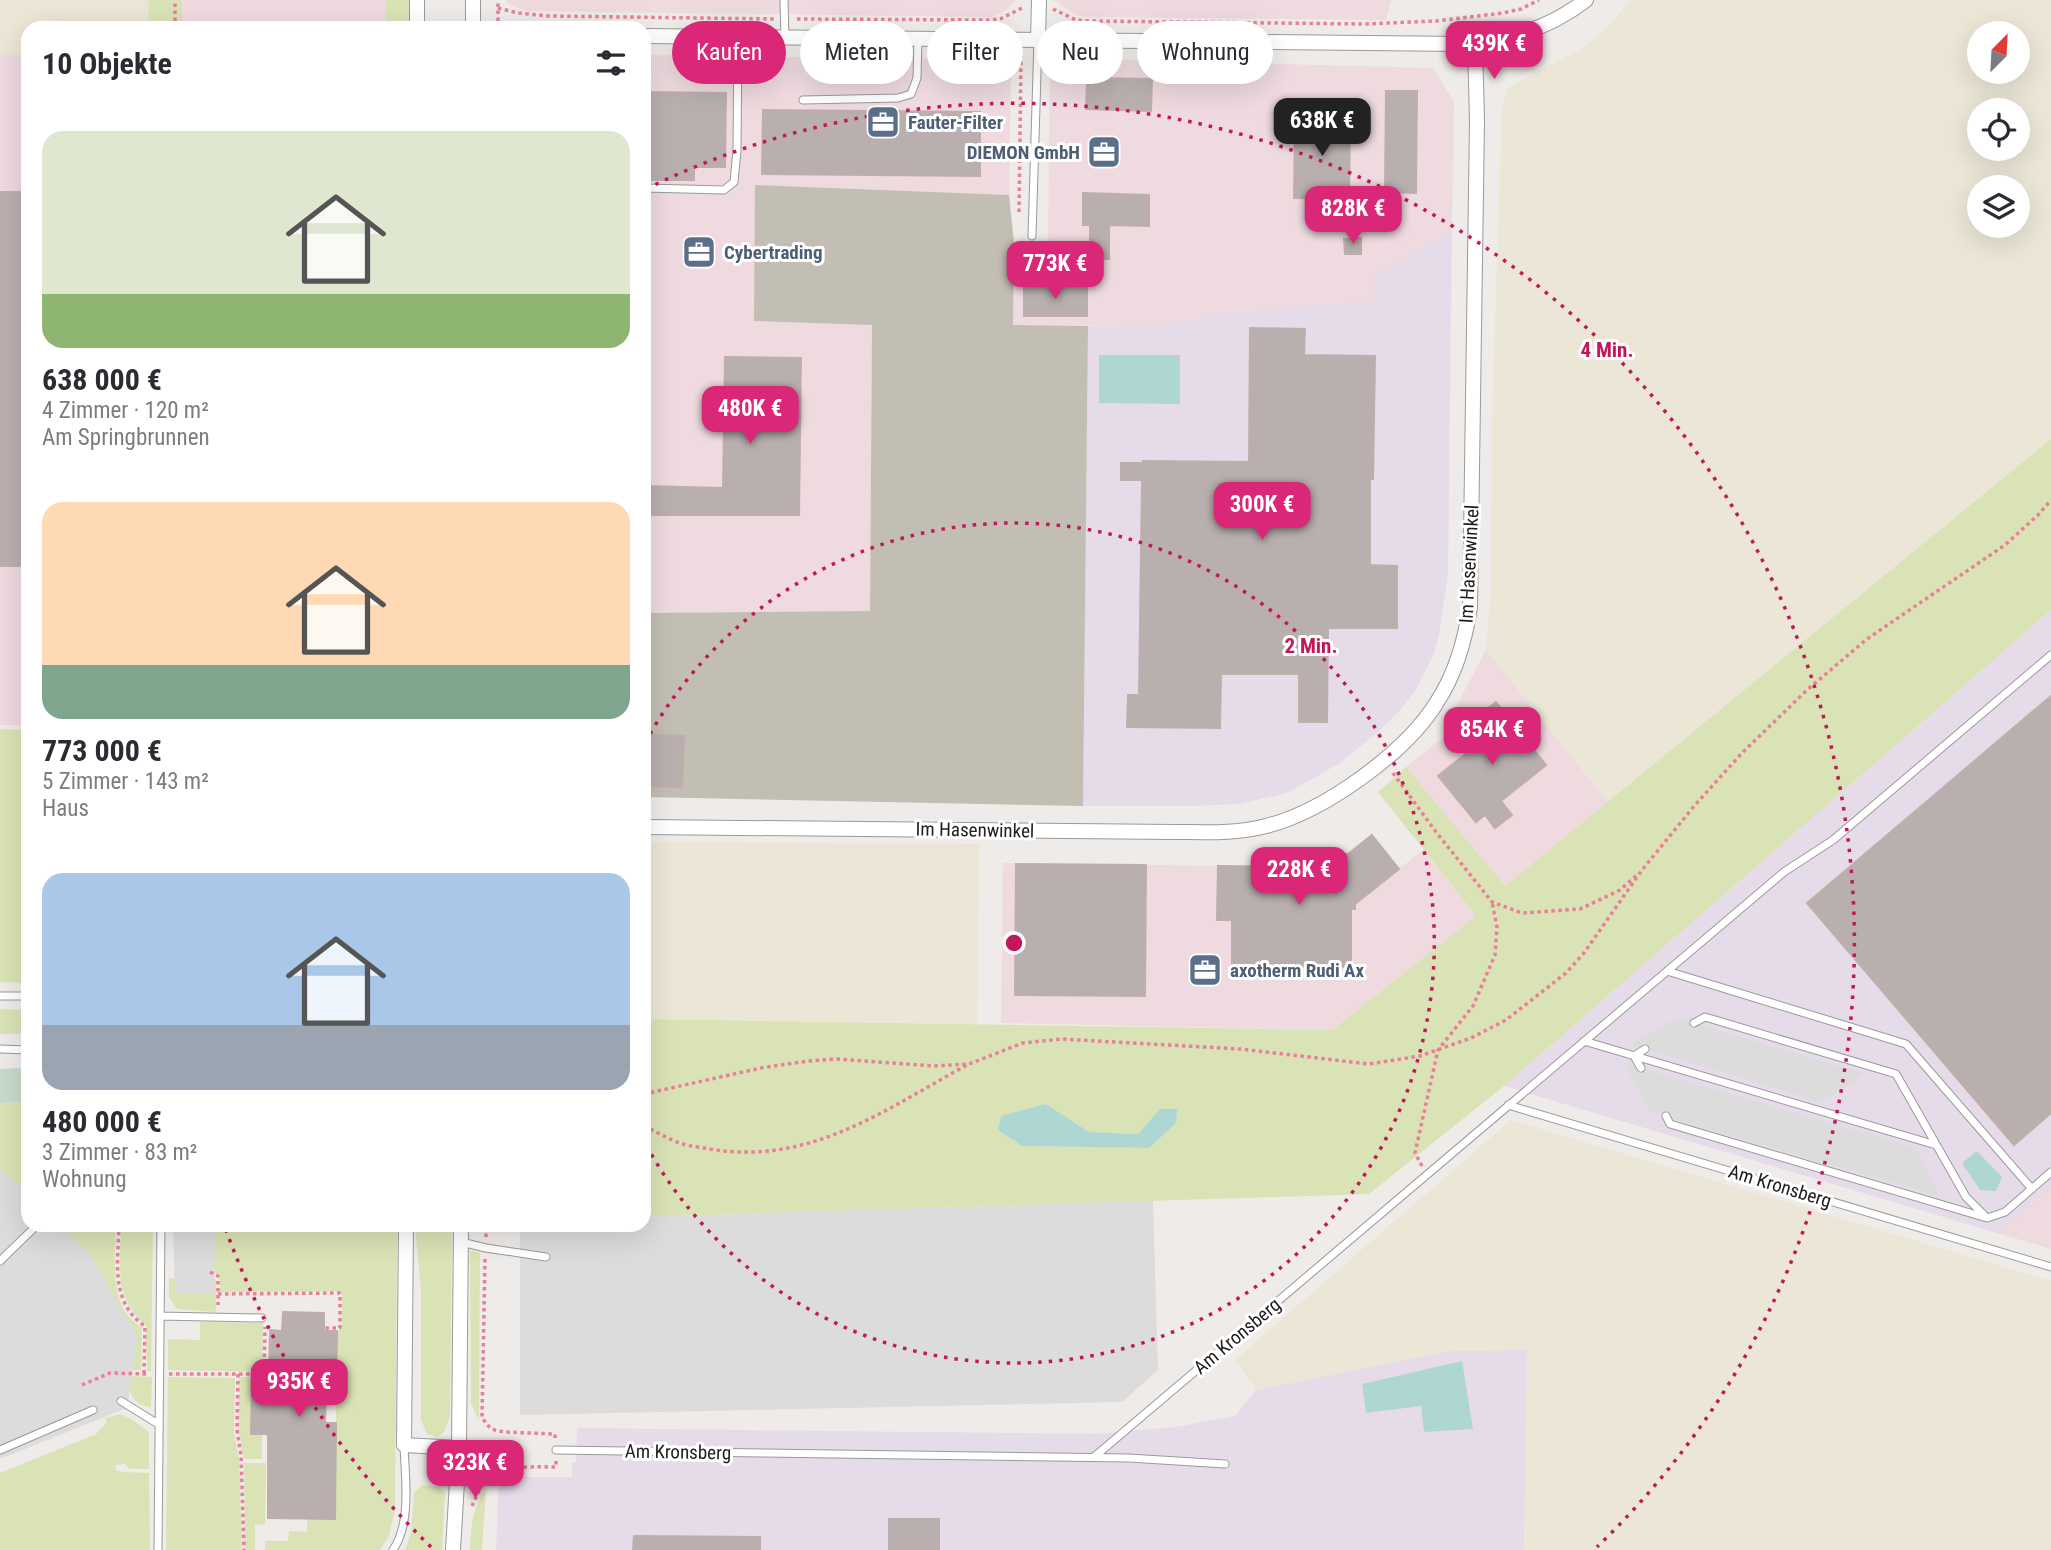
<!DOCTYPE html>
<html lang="de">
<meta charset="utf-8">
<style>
body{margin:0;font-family:"Roboto Condensed",sans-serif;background:#f2f2f3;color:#2b2b33;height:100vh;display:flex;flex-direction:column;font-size:26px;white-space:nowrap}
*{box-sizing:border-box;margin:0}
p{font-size:23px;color:#7c7c81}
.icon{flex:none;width:38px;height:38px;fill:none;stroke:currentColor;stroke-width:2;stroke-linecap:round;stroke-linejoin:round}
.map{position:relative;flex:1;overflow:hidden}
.side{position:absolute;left:21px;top:21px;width:630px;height:1211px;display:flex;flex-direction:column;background:#fff;border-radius:21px;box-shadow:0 7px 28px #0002}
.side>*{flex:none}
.hud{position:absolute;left:672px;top:21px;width:665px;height:63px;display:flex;gap:14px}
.needle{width:46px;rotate:24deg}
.fabs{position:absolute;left:1967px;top:21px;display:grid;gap:14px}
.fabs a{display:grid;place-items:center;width:63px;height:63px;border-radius:50%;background:#fff;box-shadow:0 7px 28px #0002;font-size:35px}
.price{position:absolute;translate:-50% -60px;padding:0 16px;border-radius:14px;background:#db2777;color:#fff;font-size:23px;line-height:46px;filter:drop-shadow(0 2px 4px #0008)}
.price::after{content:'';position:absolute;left:50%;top:42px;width:21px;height:16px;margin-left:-10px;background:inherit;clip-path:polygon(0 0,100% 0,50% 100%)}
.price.current{background:#222;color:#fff}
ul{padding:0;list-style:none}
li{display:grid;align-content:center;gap:14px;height:371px;padding:0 21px}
li span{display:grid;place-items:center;height:217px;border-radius:21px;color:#555}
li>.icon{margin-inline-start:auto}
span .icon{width:126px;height:126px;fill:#fffc;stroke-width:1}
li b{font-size:30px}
h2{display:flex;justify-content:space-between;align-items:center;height:84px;padding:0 21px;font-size:30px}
.tag{padding:0 24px;border-radius:32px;background:#fff;box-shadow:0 7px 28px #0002;font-size:24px;line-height:63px}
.tag.current{background:#db2777;color:#fff}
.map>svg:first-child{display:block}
</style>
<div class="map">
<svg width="2051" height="1550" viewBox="0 0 2051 1550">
<rect width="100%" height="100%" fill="#efebe8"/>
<path fill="#eedadf" d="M182,0H386L385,28H182Z
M506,0H1016L1008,9L992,17L526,11L507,3Z
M1054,0H1391L1386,20L1086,17L1075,14Z
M0,55H28V725H0Z
M644,55L1011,60L1009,195L755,185L872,324L870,612L644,613Z
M1050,58L1433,68L1454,102L1452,230L1375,275V301L1227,313L1157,326L1013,325L1014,243H1048Z
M1486,650L1608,802L1505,886L1406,767L1458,726L1451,716Z
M1372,835L1399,869L1423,850L1476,916L1332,1030L1001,1023L1003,863L1312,867L1313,854H1348Z
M2051,1188V1249L1997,1233Z"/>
<path fill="#e6dbe8" d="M1452,230L1448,574L1439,636L1433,656L1415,691L1400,710L1379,731L1340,763L1287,793L1239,804L1191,806H1083L1088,326H1157L1227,313L1374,301L1375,275Z
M2051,610V1188L1997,1233L1504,1086Z
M1527,1350L1524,1550H496L499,1477H572V1463H576L577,1428L1097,1434L1175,1427L1235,1416L1256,1390L1450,1351Z"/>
<path fill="#c3beb4" d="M755,185L1009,195L1014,243L1013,325L1088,326L1083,806L644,797V613L870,611L872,325L754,321Z"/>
<path fill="#ebe6d6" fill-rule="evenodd" d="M0,0H149L148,28H28V55H0Z
M1630,0H2051V439L1608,802L1486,650L1491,587L1492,417L1502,111L1507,89L1538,71L1582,49L1612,23ZM2018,33V72H1979V33ZM2018,110V149H1979V110ZM1979,187H2018V226H1979Z
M644,842L979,844L977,1024L644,1019Z
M1511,1120L2051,1281V1550H1524L1527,1350L1450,1351L1256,1390L1235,1360Z"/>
<path fill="#dae3b5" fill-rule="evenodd" d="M149,0H182V28H148Z
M386,0H409V28H385Z
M2051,439V610L1504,1086L1369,1194L644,1217V1019L1332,1030L1476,916L1378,792L1406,767L1505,886ZM1046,1104L1089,1132L1138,1134L1160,1109L1177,1110L1149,1148L1022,1146Z
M0,729L28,730V983L0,982Z
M0,1009L28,1010V1034H0Z
M21,1102L28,1105V1197L0,1174V1103Z
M55,1225H116C115,1257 108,1310 142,1327L141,1370H129Z
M121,1225H153L151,1371H147L146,1325C113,1298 120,1264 121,1225Z
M215,1225H397L395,1509L389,1536L380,1550H265V1541H288L289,1531L307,1532V1518H335L337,1331L342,1330V1291L220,1292V1274H214Z
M415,1225H452L450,1416L444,1432L437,1437L427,1434L421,1420V1292Z
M470,1251L480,1253L479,1421L471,1403Z
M169,1278L175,1279V1293H214V1278L216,1280V1312L177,1309L169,1297Z
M200,1322L263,1323L262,1372L168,1370V1339L200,1340Z
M128,1376L152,1377L151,1407C133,1406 128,1392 128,1376Z
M168,1377L235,1378L234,1433L239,1459L242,1550H166Z
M239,1377H252L251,1433L262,1434V1459H244L239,1432Z
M120,1414L133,1420L149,1432V1469H129L125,1464L116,1465V1470L123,1472L149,1473L150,1550H0V1473L96,1434L107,1422L105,1418Z
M244,1463H266L265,1525L255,1524V1550H247L245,1546Z
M427,1485L439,1487L445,1492L442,1550H405L411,1533L414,1493L421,1486Z
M486,1489L482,1550H470C471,1526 472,1508 486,1489Z"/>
<path fill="#c7dbcb" d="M19,1068L28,1070V1105L21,1102L0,1103V1069Z"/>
<path fill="#dcdcdc" d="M1677,1018L1865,1074L1820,1102L1629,1044Z
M1624,1063L1916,1148L1939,1196L1650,1112Z
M0,1169L28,1193V1225H61L90,1254L138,1337L127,1408L0,1459Z
M1153,1201L1158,1370L1122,1402L520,1415V1225H644V1217Z
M173,1225H215L214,1293H175Z"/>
<path fill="#aed7d3" d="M1099,355H1180V404L1099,403Z
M1046,1104L1089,1132L1138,1134L1160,1109H1177L1176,1123L1149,1148L1022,1146L998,1130L1001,1116Z
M1977,1151L2002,1177L1996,1191L1980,1190L1962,1163Z
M1462,1361L1473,1429L1424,1432L1421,1406L1366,1413L1362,1384Z"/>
<path fill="#b8afae" stroke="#bfaeac" stroke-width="2" d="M1087,78L1152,79L1151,111L1086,109Z
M1386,91H1417L1416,193L1385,192Z
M644,92L726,93L725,167H694V180H644Z
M763,110L980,112V176L762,174Z
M1295,117L1350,118L1349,199L1294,198Z
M0,192H28V566H0Z
M1083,193L1149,195V226L1109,225V259H1090V225H1083Z
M1361,238V254H1345L1344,239Z
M1024,285L1087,286V316H1024Z
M1250,328L1305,329L1304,355L1375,356L1373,479H1370V565L1397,566V628H1328L1327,722H1299V674H1221L1220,728L1127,727L1128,695H1139L1142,480H1121V463H1143V461L1249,462Z
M725,357L801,358L799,515H644L645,486L723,488Z
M2051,696V1113L2014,1145L1807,903Z
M1496,702L1546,765L1501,801L1512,815L1495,828L1485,815L1476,822L1438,776L1483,740L1470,723Z
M644,735L684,736L682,787L644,786Z
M1372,835L1399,869L1355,904V909H1351V967L1232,966V920H1217L1218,866L1313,867V854H1348Z
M1016,864L1146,865L1145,996L1015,995Z
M283,1312L324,1313V1331H337L336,1389H326L325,1423H336L335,1519L268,1518V1434H251L252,1383H269L270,1330L282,1331Z
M889,1519H939V1550H889Z
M634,1536L760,1537V1550H633Z"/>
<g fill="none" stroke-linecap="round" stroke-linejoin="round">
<defs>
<path id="lane" d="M784,0L785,37
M803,100L898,98L911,94L917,78L918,39
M644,188L724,190L734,182L737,150L738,37
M1032,236L1038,40
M1667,971L1906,1044L2032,1189
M0,996H28
M1694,1023L1705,1017L1896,1074L1966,1197L1984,1215
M1584,1041L1936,1145
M0,1049L28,1050
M1641,1068L1634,1056L1645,1049
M1508,1105L2051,1267
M1666,1116L1670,1124L1987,1218L2005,1212L2051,1172
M461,1242L486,1248L546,1257
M0,1261L33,1229
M160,1316L262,1318
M121,1401L158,1424
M0,1450L93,1410
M556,1450L1129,1458L1225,1464
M1094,1457L1784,872L1833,840L2051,655
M158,1550L161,1225
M393,1550C412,1522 405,1477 404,1445"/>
<path id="street" d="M417,28V0
M473,28V0
M644,36L1463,44C1508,41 1550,28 1586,0
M1038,40L1039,0
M644,827L1175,832C1205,832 1236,834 1266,826C1323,812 1406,753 1437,702C1456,673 1465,641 1470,607L1477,121L1475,44
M406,1225L404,1445L459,1448
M453,1550L459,1448L461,1225"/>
</defs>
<use href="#lane" stroke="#9a9a9a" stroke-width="9"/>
<use href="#street" stroke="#9a9a9a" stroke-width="16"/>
<path stroke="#e98097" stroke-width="3.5" stroke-dasharray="3.5 3.5" stroke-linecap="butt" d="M498,8L518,13L549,16L775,19
M1053,9L1076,20L1088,21L1365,24L1436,21L1503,13L1521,9L1539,0
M797,19L988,20L1000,19L1024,7
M175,28V0
M498,28V0
M1019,212L1021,56
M1393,773L1436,832L1492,902L1522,913L1580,909L1620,890L1638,874
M644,1094L761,1068L808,1061L837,1059L934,1066L969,1064L1023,1043L1061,1039L1240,1049L1369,1064L1420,1056L1471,1038L1506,1020L1566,973L1584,953L1642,870L1695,805L1742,753L1807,690L1867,639L2005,545L2038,515L2051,500
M644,1126C657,1132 670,1140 683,1144C691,1147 701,1147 709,1149C810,1166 884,1110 967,1065
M1422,1166L1415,1153L1438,1050L1473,1006L1495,955L1497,927L1492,902
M119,1225C118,1261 110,1303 145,1326L144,1374
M486,1237V1225
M485,1259L482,1418L491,1429L504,1432L555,1434V1440
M210,1272L218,1276V1305
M218,1294L340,1293V1328H322
M169,1374H264L265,1327
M238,1374L237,1430L241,1455L244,1550
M82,1385L110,1373L147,1374
M472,1506C476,1498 479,1488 485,1481C501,1464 535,1467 556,1467V1461"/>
<use href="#lane" stroke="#fff" stroke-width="7"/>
<use href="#street" stroke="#fff" stroke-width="14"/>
</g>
<g fill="none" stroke="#c2185b" stroke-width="3.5" stroke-dasharray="3.5 7">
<path d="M645 743A420 420 0 1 1 645 1143"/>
<path d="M431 1547A839 839 0 0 1 226 1230M646 189A839 839 0 0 1 1597 1547"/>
</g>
<defs>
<symbol id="office-square" viewBox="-11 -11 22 22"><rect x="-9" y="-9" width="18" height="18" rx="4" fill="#5c6f8a" stroke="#fff"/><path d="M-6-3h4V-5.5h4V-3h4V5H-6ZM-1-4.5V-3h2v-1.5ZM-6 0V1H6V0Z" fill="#fff"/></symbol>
</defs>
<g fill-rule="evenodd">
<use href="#office-square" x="864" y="103" width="38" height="38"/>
<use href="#office-square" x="1085" y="133" width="38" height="38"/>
<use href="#office-square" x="680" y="233" width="38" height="38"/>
<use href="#office-square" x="1186" y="951" width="38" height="38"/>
</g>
<g text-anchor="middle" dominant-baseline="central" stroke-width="6" stroke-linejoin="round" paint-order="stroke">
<g font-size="19" font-weight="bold" fill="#4e5e75" stroke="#fff" text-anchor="start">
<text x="908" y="122">Fauter-Filter</text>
<text x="1080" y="152" text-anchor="end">DIEMON GmbH</text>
<text x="724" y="252">Cybertrading</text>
<text x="1230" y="970">axotherm Rudi Ax</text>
</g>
<g font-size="19" fill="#202020" stroke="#fff">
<text transform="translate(1469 564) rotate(-87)">Im Hasenwinkel</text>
<text transform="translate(975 830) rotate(1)">Im Hasenwinkel</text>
<text transform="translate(1780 1186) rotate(17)">Am Kronsberg</text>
<text transform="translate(1237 1336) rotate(-40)">Am Kronsberg</text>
<text transform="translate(678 1452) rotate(1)">Am Kronsberg</text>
</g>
</g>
<circle cx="1014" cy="943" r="10" fill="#c2185b" stroke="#fff" stroke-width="3.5"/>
<g font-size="21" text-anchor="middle" font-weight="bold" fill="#c2185b" stroke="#fff" stroke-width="6" stroke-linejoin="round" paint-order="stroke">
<text x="1607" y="357">4 Min.</text>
<text x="1311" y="653">2 Min.</text>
</g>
</svg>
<div class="fabs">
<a><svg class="needle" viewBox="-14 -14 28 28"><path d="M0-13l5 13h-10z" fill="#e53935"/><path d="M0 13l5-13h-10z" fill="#7c7c81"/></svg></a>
<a><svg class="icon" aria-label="locate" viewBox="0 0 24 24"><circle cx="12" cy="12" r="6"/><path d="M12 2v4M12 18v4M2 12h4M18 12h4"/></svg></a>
<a><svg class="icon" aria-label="layers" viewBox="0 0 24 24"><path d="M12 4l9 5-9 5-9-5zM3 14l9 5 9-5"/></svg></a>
</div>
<b class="price" style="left:1494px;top:81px">439K €</b>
<b class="price current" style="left:1322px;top:158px">638K €</b>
<b class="price" style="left:1353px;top:246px">828K €</b>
<b class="price" style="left:1055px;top:301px">773K €</b>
<b class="price" style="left:750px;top:446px">480K €</b>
<b class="price" style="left:1262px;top:542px">300K €</b>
<b class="price" style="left:1492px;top:767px">854K €</b>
<b class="price" style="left:1299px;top:907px">228K €</b>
<b class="price" style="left:299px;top:1419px">935K €</b>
<b class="price" style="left:475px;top:1500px">323K €</b>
<div class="hud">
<a class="tag current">Kaufen</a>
<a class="tag">Mieten</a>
<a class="tag">Filter</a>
<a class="tag">Neu</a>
<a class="tag">Wohnung</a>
</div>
<section class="side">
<h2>10 Objekte<svg class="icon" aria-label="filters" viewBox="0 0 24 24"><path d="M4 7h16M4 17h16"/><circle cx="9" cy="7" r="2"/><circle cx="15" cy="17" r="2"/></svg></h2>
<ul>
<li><span style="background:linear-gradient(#dfe7d0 75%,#8fb573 0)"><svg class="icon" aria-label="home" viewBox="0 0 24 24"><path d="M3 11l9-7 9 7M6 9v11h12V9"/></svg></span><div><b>638 000 €</b><p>4 Zimmer · 120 m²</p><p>Am Springbrunnen</p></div></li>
<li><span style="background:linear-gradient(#ffd9b3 75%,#7fa58c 0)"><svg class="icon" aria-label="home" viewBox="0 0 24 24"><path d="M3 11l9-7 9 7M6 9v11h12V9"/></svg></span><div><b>773 000 €</b><p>5 Zimmer · 143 m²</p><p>Haus</p></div></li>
<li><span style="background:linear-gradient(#a9c7e8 70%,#9aa5b1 0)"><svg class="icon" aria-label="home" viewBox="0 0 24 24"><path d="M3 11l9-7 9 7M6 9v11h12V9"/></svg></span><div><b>480 000 €</b><p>3 Zimmer · 83 m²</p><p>Wohnung</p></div></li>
</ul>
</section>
</div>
